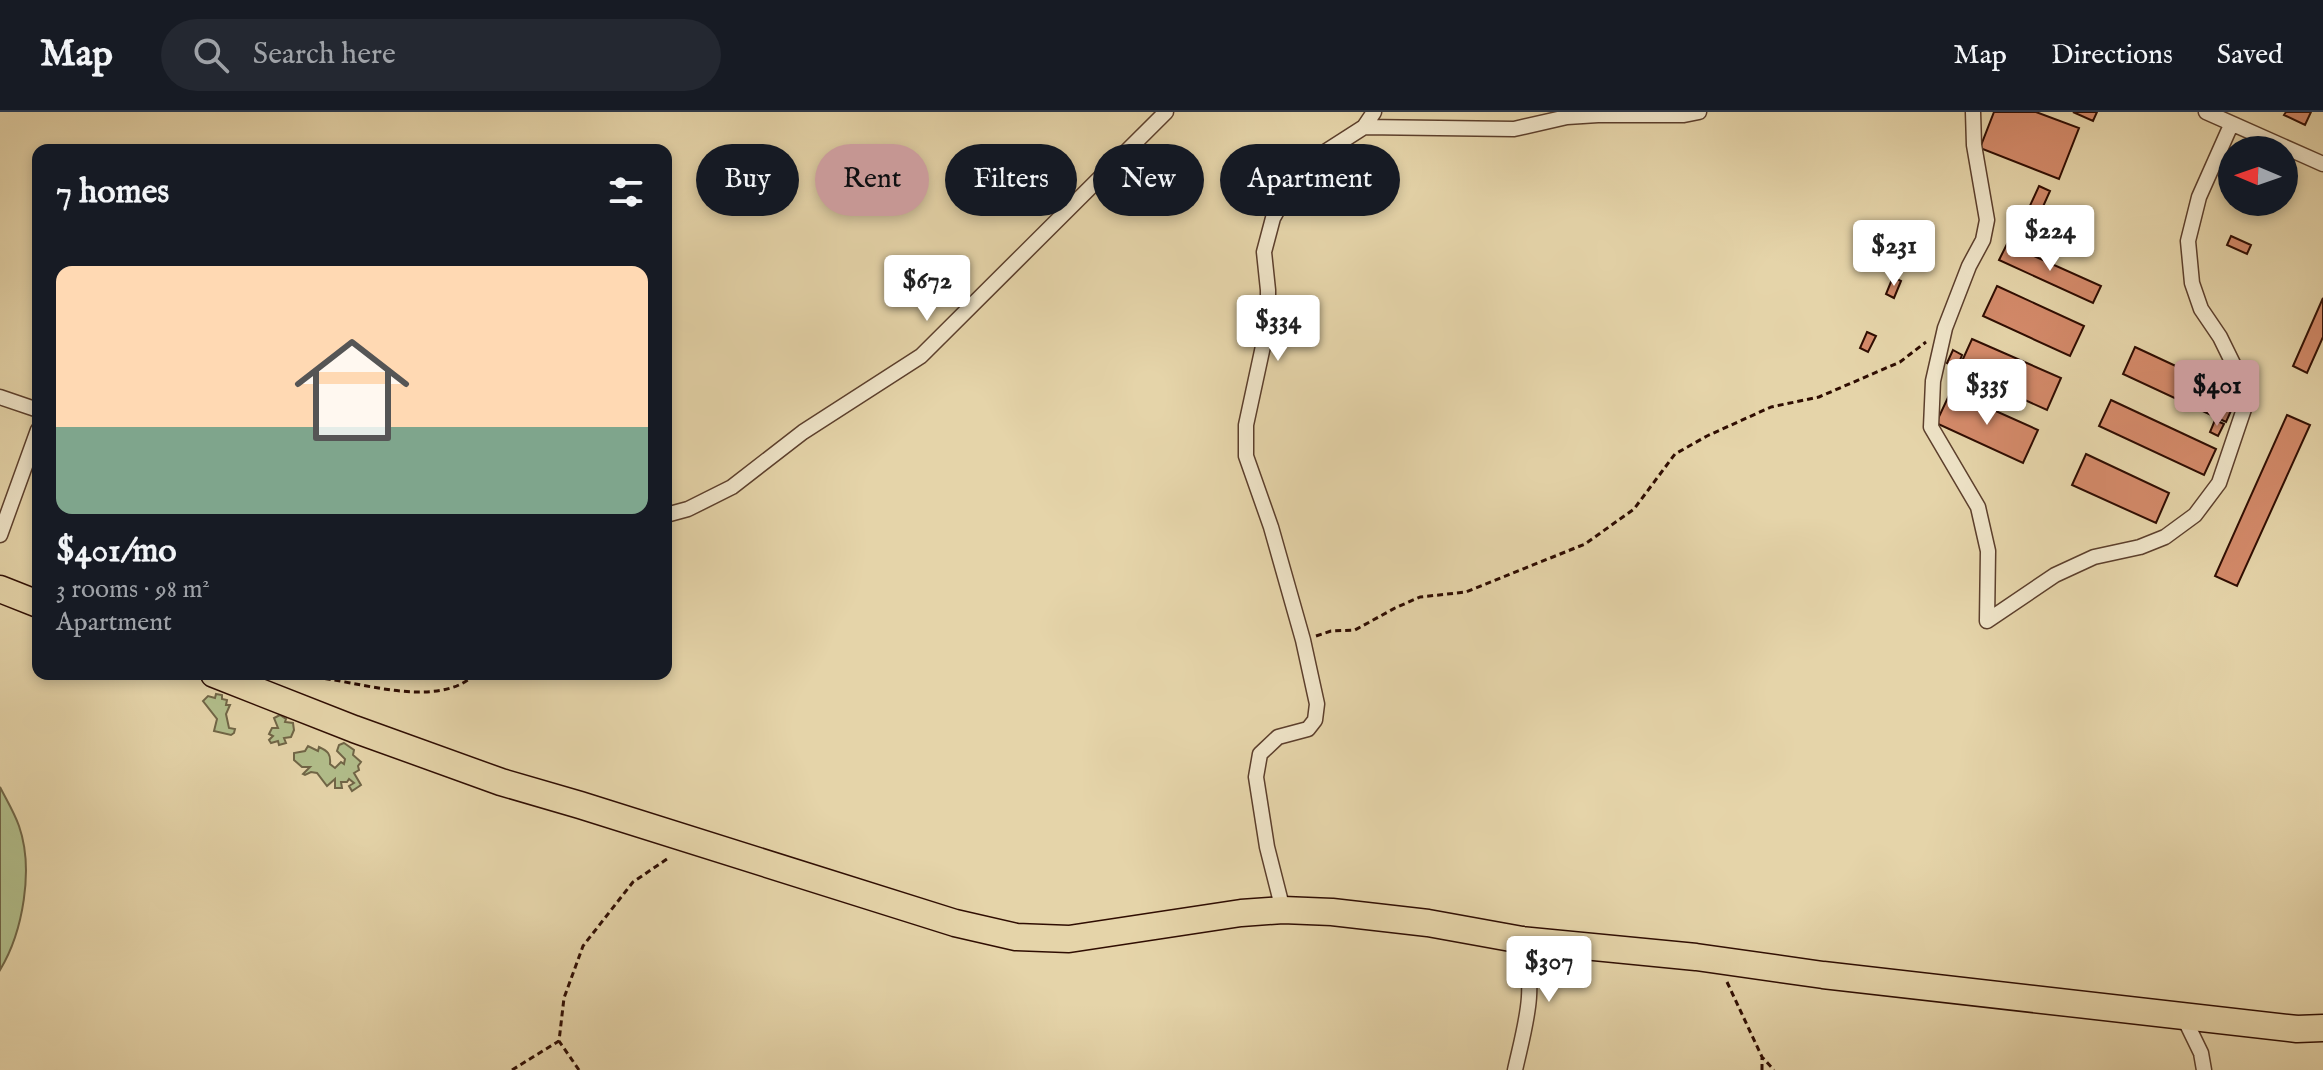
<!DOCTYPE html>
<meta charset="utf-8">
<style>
body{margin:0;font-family:"IM FELL English",serif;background:#242831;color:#f1f3f6;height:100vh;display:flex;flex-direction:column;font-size:30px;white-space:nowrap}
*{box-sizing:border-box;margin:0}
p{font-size:26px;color:#9ea1a6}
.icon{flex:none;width:44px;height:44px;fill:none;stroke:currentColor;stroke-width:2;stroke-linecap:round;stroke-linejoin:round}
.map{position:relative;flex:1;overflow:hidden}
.details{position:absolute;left:32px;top:32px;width:640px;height:536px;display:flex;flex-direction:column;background:#171b24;border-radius:16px;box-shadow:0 4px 12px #0003}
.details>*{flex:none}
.guide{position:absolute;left:696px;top:32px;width:760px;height:72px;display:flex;gap:16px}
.needle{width:52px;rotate:272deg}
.tools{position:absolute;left:2218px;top:24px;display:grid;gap:16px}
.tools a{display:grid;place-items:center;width:80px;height:80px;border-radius:50%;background:#171b24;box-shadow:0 4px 12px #0003;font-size:40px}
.price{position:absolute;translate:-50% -68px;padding:0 18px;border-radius:8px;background:#fff;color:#222;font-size:26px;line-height:52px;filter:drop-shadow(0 2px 4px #0008)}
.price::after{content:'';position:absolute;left:50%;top:48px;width:24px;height:18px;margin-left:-12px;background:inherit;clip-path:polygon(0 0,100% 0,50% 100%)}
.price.active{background:#c59692;color:#111}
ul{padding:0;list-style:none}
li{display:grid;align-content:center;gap:16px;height:424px;padding:0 24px}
li span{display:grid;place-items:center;height:248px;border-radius:16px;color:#555}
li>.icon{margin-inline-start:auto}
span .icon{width:144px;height:144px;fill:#fffc;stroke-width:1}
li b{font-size:34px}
h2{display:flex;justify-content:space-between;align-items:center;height:96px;padding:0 24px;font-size:34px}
.pill{padding:0 28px;border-radius:36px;background:#171b24;box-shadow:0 4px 12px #0003;font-size:28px;line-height:72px}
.pill.active{background:#c59692;color:#111}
header{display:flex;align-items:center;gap:48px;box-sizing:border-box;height:112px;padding:0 40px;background:#171b24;border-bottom:2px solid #363941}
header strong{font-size:38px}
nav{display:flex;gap:44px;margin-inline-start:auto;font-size:28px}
.search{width:560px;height:72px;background:#242831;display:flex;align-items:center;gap:20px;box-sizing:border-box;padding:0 28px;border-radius:44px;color:#9ea1a6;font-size:30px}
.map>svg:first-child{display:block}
</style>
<header>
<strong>Map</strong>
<div class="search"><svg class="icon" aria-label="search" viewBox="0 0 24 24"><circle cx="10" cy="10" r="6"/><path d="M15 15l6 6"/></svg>Search here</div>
<nav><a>Map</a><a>Directions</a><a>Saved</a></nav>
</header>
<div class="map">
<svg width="2323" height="958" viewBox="0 0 2323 958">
<rect width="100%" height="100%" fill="#e5d4a9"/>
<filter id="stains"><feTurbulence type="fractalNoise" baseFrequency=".0025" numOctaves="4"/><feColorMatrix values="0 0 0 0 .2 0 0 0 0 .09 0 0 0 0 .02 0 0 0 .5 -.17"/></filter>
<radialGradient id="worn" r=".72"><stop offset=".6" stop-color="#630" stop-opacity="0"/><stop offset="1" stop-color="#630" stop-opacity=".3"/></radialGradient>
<path fill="#b1bd8a" stroke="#706546" stroke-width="2" d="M216,582L222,583V587L227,588L226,593H230L226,602L229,616L235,617L234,621L231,623L214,619L217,607L203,589L208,584L215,586Z
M280,603L286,607L285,610L293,611L294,618L291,625L284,626L286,631L279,633L278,629L271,631L269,628L273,624L269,622L272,616H278L274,606Z
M344,631L354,638L353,643L361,650L358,654L359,658L354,661L361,673L352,679L349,674L354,671L349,667L347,670H341L342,676H335V667L327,674L317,661L311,660L305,663L303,662L310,655H302L294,648V641L305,639L308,634L318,639L319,635C328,639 331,642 330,652L335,656L341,650L344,652L345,647L337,639L339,633Z
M0,675C6,687 14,700 19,714C34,757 23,820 0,858Z"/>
<path fill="#d48a6a" stroke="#2f0d02" stroke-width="2" d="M1994,0H2036L2079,16L2059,67L1980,36Z
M2073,0H2097L2093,9Z
M2286,0H2311L2305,13L2284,3Z
M2039,74L2050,79L2024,137L2013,131Z
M1912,122L1921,126L1913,143L1905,139Z
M2231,124L2251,133L2247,142L2227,133Z
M2007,132L2101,174L2093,191L1999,148Z
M1893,165L1901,169L1894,186L1886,182Z
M1997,174L2084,214L2070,244L1983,204Z
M2323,186V225L2307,261L2293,254Z
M1867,220L1876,224L1868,240L1860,236Z
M1972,227L2061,266L2047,298L1958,258Z
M2135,235L2238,283L2226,310L2123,262Z
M1953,238L1962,243L1957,256L1947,251Z
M1951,279L2038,318L2023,351L1936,311Z
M2111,288L2216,337L2204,363L2099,314Z
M2287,303L2310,313L2237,474L2215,464Z
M2215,308L2224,312L2218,324L2210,320Z
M2086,342L2169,381L2156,411L2072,373Z"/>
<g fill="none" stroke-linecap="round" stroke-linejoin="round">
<defs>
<path id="street" d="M1973,0L1974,33L1987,108L1983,128L1969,154L1945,216L1933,269L1931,315L1978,395L1988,439L1987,509
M2206,0L2323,52
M1364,15L1374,0
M0,285L38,298
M666,403L688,397L732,375L803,320L921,244L1166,0
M0,423L38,318
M1987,509L2055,463L2094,445L2140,435L2165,425L2195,403L2219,371L2244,297L2245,276L2220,225L2201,197L2192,171L2188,129L2199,85L2231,13
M1283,798L1267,735L1256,665L1260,642L1278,625L1308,617L1315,608L1317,592L1303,528L1271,415L1246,344V313L1268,211V178L1264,140L1273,106L1290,76L1311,49L1364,15L1514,17L1567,5L1598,3H1684L1699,0
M2183,904L2201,941L2204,958
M1515,958C1526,909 1537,878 1522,828"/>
<path id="highway" d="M0,477L38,492
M214,562L354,617L501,670L580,693L955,811L1016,825L1069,827L1241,801L1283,798L1332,800L1428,811L1522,828L1696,845L1823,863L2297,917L2323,916"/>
</defs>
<use href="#street" stroke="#5c3f2c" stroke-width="17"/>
<use href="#highway" stroke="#2f0d02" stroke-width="29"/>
<path stroke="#2f0d02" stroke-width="3" stroke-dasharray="6 4" stroke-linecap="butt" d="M1316,524L1331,519L1355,518L1395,496L1420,485L1466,480L1585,432L1634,397L1675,342L1707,324L1771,295L1819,285L1900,250L1926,230
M285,566C294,565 302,564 311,565C356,568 438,599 475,562
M1727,870L1762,945L1774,958
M512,958L559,929
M579,958L559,929L564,886L583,834L633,770L670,745
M1762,958V946"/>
<use href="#street" stroke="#eee3c7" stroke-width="14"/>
<use href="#highway" stroke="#e5d4a9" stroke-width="26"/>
</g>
<rect width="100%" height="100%" filter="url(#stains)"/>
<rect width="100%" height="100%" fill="url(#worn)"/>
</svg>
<div class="tools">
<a><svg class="needle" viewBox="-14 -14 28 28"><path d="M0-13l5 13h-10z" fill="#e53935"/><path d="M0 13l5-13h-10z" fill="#9ea1a6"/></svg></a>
</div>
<b class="price" style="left:2050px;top:161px">$224</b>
<b class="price" style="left:1894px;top:176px">$231</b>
<b class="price" style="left:927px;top:211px">$672</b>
<b class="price" style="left:1278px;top:251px">$334</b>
<b class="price" style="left:1987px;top:315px">$335</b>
<b class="price active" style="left:2217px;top:316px">$401</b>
<b class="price" style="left:1549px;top:892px">$307</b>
<div class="guide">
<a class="pill">Buy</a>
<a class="pill active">Rent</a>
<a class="pill">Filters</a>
<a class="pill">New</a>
<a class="pill">Apartment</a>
</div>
<section class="details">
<h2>7 homes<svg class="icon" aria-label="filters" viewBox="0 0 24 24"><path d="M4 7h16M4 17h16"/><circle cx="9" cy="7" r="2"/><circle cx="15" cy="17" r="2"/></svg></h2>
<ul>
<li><span style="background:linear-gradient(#ffd9b3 65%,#7fa58c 0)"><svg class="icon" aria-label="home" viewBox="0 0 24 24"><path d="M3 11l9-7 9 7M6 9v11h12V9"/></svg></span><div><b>$401/mo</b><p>3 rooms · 98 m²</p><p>Apartment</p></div></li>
</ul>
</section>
</div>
